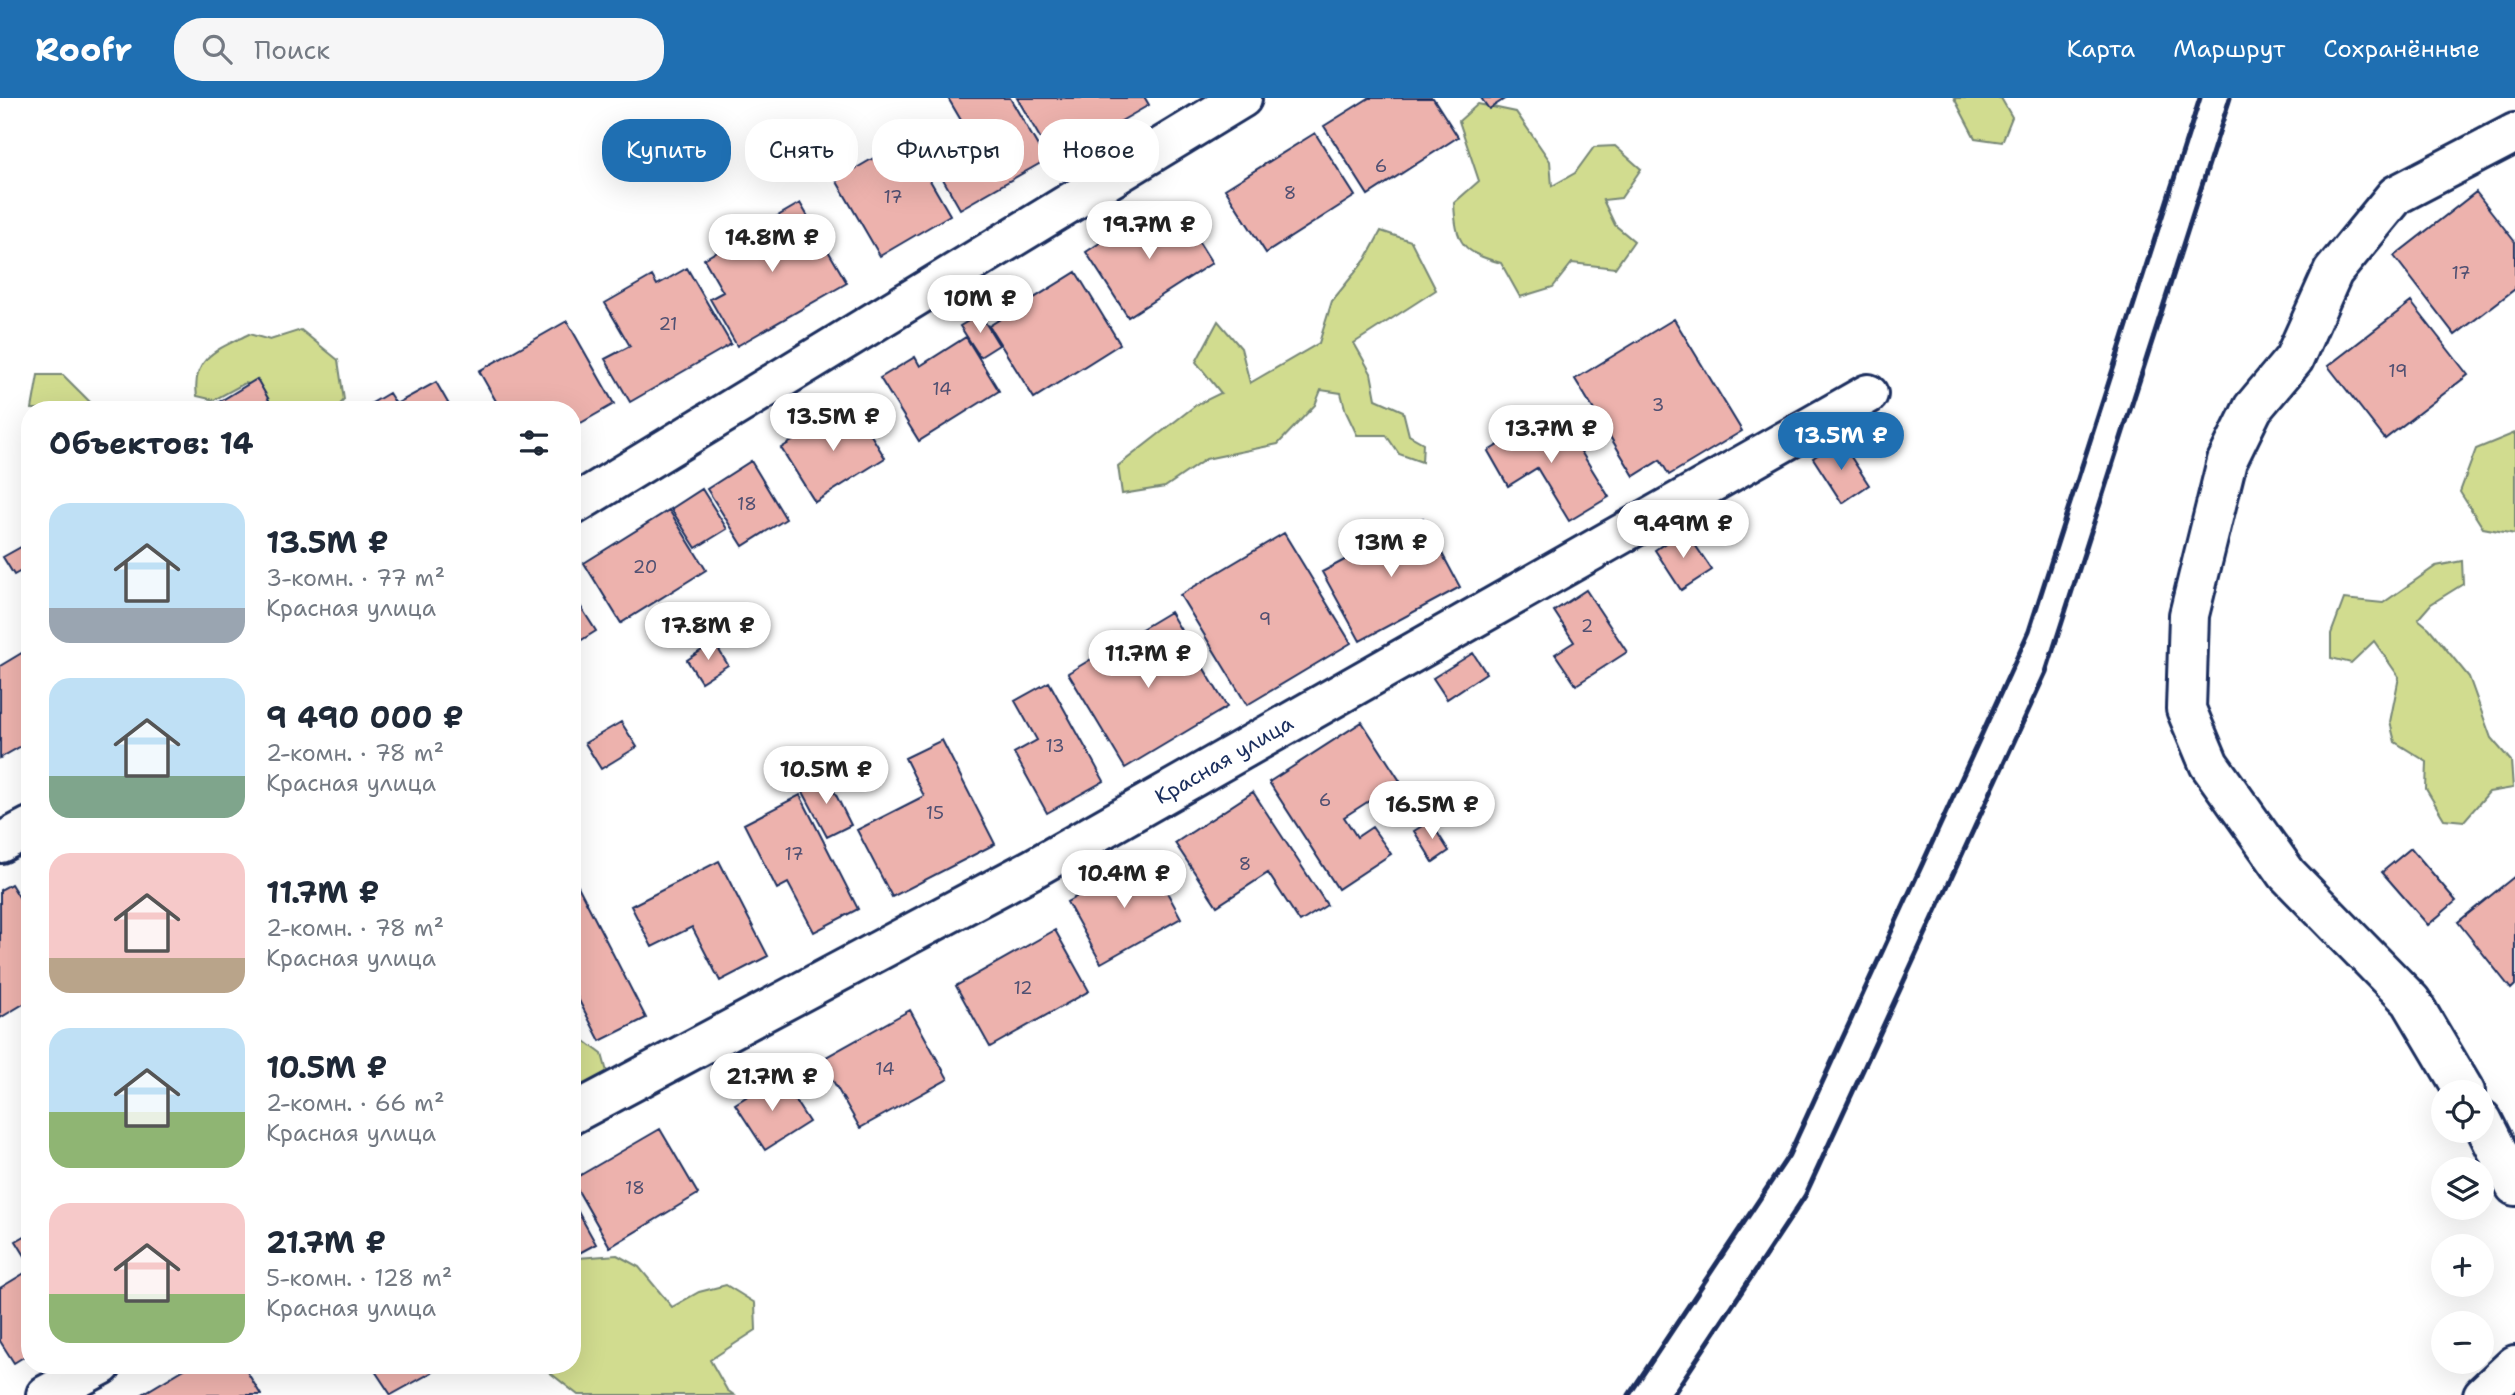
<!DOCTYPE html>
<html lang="ru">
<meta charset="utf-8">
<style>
body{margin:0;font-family:"Shantell Sans",sans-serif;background:#f6f6f7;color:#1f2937;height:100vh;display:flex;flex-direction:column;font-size:26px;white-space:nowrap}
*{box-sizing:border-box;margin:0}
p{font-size:23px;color:#747a83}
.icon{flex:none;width:38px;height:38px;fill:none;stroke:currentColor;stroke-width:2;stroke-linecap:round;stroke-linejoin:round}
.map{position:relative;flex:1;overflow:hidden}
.panel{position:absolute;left:21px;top:303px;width:560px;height:973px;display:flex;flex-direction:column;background:#fff;border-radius:28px;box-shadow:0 7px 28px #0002}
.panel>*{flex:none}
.hud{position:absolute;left:602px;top:21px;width:665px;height:63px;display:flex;gap:14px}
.controls{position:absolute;left:2431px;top:982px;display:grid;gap:14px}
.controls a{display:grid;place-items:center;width:63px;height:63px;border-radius:50%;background:#fff;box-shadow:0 7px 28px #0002;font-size:35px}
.price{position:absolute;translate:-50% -60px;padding:0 16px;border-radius:24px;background:#fff;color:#222;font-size:23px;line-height:46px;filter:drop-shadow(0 2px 4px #0008)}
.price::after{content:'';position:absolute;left:50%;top:42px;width:21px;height:16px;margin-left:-10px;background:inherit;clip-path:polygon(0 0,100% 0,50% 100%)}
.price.current{background:#1f6fb2;color:#fff}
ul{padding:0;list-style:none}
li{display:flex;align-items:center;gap:21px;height:175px;padding:0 28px}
li span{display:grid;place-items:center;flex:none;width:196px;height:140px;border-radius:21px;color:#555}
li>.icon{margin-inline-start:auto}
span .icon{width:84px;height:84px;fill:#fffc;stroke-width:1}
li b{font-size:30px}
h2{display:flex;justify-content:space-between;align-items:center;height:84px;padding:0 28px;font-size:30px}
.tag{padding:0 24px;border-radius:28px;background:#fff;box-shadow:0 7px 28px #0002;font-size:24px;line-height:63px}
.tag.current{background:#1f6fb2;color:#fff}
header{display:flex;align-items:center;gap:42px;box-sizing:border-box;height:98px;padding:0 35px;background:#1f6fb2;color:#fff}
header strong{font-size:33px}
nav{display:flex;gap:38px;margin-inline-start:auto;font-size:24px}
.search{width:490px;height:63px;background:#f6f6f7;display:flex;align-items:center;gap:18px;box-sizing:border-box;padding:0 24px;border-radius:28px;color:#747a83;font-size:26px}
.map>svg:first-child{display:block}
</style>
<header>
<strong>Roofr</strong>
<div class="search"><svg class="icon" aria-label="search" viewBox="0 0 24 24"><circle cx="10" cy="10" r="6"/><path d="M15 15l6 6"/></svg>Поиск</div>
<nav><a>Карта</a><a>Маршрут</a><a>Сохранённые</a></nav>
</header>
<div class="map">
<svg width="2515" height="1297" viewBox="0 0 2515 1297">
<rect width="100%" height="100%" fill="#fff"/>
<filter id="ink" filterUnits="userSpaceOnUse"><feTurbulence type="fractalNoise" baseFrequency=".0143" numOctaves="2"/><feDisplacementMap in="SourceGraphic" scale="14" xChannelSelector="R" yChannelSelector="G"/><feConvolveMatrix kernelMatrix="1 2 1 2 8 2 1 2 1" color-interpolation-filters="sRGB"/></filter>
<g filter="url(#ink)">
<path fill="#d1dc8f" stroke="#768676" stroke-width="2" d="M1954,0H2001L2012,19L2002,44L1975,40Z
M1478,6L1516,14L1550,63L1552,88L1575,75L1594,49L1615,48L1641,71L1621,100L1603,102L1615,127L1634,143L1615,170L1572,165L1553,189L1520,199L1501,165C1462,154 1456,146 1454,105L1479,83L1459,23Z
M1381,133L1411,143L1436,192L1354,245L1371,275L1376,301L1403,313L1409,337L1423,345L1422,364L1399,356L1386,337H1357L1346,314L1341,295L1321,292L1315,307L1278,346L1206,361L1165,389L1122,396L1118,368L1196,307L1221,295L1196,264L1218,223L1241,250L1250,285L1319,245L1332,203L1366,161Z
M301,232L338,262L344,302L336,311H260L265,302L259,288L245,285L214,302L197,298C191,259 219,251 249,236L270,242Z
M38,277H63L90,304V311H32Z
M2515,335V436L2483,430L2460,394L2476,351Z
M2462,463L2463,486L2431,506L2418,521L2429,530L2469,579L2491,640L2511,663L2513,690L2489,694L2464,723L2444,721L2426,691L2427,664L2395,644L2390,624L2399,579L2374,543L2351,565L2331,560V536L2344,501L2383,505L2436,468Z
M572,921L582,941L602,956L609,981L572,1006Z
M617,1157L639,1169L672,1209L699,1194L726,1187L755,1205L756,1232L710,1262L727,1292L734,1297H578L549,1274L548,1267H572V1172L578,1160Z"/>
<path fill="#edb2ad" stroke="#1b2f5e" stroke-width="2" d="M948,0H1010L1046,62L960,111L923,46L962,24Z
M1017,0H1145L1149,7L1053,62Z
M1369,0H1433L1458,39L1368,97L1324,28Z
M1481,0H1506L1489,11Z
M1315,35L1355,98L1266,155L1225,91Z
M906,41L950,117L880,158L836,82Z
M2476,94L2515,144V191L2455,237L2394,158Z
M800,105L847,185L737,248L710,201L723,194L704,161Z
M1177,109L1212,165L1128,219L1086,154L1121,131L1128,141Z
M687,170L731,246L630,304L605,261L630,248L605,205L652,178L657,187Z
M1076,174L1120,246L1034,300L989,228Z
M2411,204L2468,277L2385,341L2328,268Z
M980,216L999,247L980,259L960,228Z
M1674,221L1742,333L1669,377L1660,362L1634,378L1575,281Z
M567,223L614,306L572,330V312H501L479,273Z
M966,239L999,293L919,343L880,280L915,259L920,268Z
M257,281L269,302L253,312H206Z
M436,284L452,312H360L389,295L396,306Z
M852,306L885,360L815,404L781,350Z
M1556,313L1609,399L1569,423L1537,370L1508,388L1488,353Z
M1840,342L1869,387L1842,405L1813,360Z
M751,363L786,421L743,448L707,391Z
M702,391L727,431L696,450L671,411Z
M669,412L706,472L621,525L584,465Z
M1423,420L1460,489L1360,543L1322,474Z
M1685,432L1712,472L1681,492L1655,452Z
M1284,435L1351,545L1247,607L1180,497Z
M30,444V468L14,477L3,459Z
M1586,492L1627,554L1576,587L1555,556L1574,544L1554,513Z
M572,495L596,533L572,548Z
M1170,514L1227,609L1125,670L1068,575Z
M714,544L728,567L701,584L687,562Z
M30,550V643L0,660V568Z
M1473,555L1486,575L1447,601L1433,580Z
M1049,584L1104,683L1047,715L1014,655L1037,642L1015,603Z
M621,624L637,649L601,671L585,645Z
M1362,624L1400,683L1344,719L1357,739L1372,729L1391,756L1338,791L1269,684Z
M942,642L995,746L892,799L857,732L924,698L905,660Z
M826,677L851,727L827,739L801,690Z
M1253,694L1327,807L1300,824L1268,775L1217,808L1175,745Z
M800,697L858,811L814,834L788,785L777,791L744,726Z
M1430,723L1449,753L1433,764L1414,733Z
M2411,750L2456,803L2428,827L2382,774Z
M1148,759L1181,820L1101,865L1067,804Z
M719,763L768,858L720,883L692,829L652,849L631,808Z
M2515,778V887L2511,891L2458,824Z
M11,786L30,817V902L0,920V792Z
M578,788L646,920L600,943L572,889V791Z
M1055,832L1089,893L990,949L956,888Z
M910,912L948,981L860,1030L821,962Z
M779,978L809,1024L765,1052L735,1006Z
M660,1031L698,1096L610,1149L572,1082Z
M572,1103L596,1146L572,1159Z
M30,1135V1166L16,1143Z
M28,1173L30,1255L14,1265L0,1243V1190Z
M191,1267H243L261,1297H141Z
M371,1267H445L391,1297Z"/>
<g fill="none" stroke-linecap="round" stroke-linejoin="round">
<defs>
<path id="minor" d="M572,408L1242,0
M0,745L30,729
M2465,994L2411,903L2287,776L2209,666L2186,611L2189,517L2227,363L2253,310L2294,261L2333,174L2396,97L2515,35
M572,1016L1034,770L1868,296
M2482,1022L2515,1088
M46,1297L102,1267
M2483,1297L2515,1267"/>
</defs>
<use href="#minor" stroke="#1b2f5e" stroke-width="44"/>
<use href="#minor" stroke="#fff" stroke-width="38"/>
<path stroke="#1b2f5e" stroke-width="5" d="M1629,1297L1789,1057L2029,533L2200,0
M1673,1297L1805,1098L2046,574L2230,0"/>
</g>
</g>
<g text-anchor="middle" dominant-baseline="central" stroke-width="7" stroke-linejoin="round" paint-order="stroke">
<g font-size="18" fill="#505072">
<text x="1381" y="68">6</text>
<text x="1290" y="95">8</text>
<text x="893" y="99">17</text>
<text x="2461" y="175">17</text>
<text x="668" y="226">21</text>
<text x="2398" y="273">19</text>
<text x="942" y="291">14</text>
<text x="1658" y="307">3</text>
<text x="747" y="406">18</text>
<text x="645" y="469">20</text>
<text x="1265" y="521">9</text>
<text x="1587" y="528">2</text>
<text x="1055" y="648">13</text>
<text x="1325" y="702">6</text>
<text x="935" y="715">15</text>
<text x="794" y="756">17</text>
<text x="1245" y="766">8</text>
<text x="1023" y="890">12</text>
<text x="885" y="971">14</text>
<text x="635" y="1090">18</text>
</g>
<g font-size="21" fill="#1b2f5e" stroke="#fff">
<text transform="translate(1224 662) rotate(-30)">Красная улица</text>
</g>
</g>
</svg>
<div class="controls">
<a><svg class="icon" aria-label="locate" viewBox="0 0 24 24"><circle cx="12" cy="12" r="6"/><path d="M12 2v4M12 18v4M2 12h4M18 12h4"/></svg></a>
<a><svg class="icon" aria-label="layers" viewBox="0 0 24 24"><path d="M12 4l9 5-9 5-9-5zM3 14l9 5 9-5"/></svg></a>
<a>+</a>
<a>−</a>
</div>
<b class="price" style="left:1149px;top:163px">19.7M ₽</b>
<b class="price" style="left:772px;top:176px">14.8M ₽</b>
<b class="price" style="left:980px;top:237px">10M ₽</b>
<b class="price" style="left:833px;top:355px">13.5M ₽</b>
<b class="price" style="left:1551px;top:367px">13.7M ₽</b>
<b class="price current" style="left:1841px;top:374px">13.5M ₽</b>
<b class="price" style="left:1683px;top:462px">9.49M ₽</b>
<b class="price" style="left:1391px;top:481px">13M ₽</b>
<b class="price" style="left:708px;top:564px">17.8M ₽</b>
<b class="price" style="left:1148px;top:592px">11.7M ₽</b>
<b class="price" style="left:826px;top:708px">10.5M ₽</b>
<b class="price" style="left:1432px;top:743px">16.5M ₽</b>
<b class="price" style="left:1124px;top:812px">10.4M ₽</b>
<b class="price" style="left:772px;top:1015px">21.7M ₽</b>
<div class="hud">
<a class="tag current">Купить</a>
<a class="tag">Снять</a>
<a class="tag">Фильтры</a>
<a class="tag">Новое</a>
</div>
<section class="panel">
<h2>Объектов: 14<svg class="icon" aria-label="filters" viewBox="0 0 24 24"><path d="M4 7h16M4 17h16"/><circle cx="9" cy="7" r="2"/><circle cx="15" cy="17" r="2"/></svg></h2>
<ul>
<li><span style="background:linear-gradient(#bfe0f5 75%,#9aa5b1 0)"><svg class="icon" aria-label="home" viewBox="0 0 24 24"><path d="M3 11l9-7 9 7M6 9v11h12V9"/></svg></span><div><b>13.5M ₽</b><p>3-комн. · 77 m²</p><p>Красная улица</p></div></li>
<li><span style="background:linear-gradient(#bfe0f5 70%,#7fa58c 0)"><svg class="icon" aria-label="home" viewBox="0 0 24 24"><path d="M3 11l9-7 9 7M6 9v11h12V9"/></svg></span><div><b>9 490 000 ₽</b><p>2-комн. · 78 m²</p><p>Красная улица</p></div></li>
<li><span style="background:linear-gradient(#f6c9c9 75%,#b9a48a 0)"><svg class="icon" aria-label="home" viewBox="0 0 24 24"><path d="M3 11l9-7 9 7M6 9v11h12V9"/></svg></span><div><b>11.7M ₽</b><p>2-комн. · 78 m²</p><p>Красная улица</p></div></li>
<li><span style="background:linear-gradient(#bfe0f5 60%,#8fb573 0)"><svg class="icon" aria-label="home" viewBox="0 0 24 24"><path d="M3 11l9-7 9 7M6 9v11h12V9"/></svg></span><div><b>10.5M ₽</b><p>2-комн. · 66 m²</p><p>Красная улица</p></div></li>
<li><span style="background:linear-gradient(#f6c9c9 65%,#8fb573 0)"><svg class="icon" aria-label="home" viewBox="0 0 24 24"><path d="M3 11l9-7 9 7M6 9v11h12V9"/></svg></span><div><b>21.7M ₽</b><p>5-комн. · 128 m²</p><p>Красная улица</p></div></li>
</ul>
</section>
</div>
